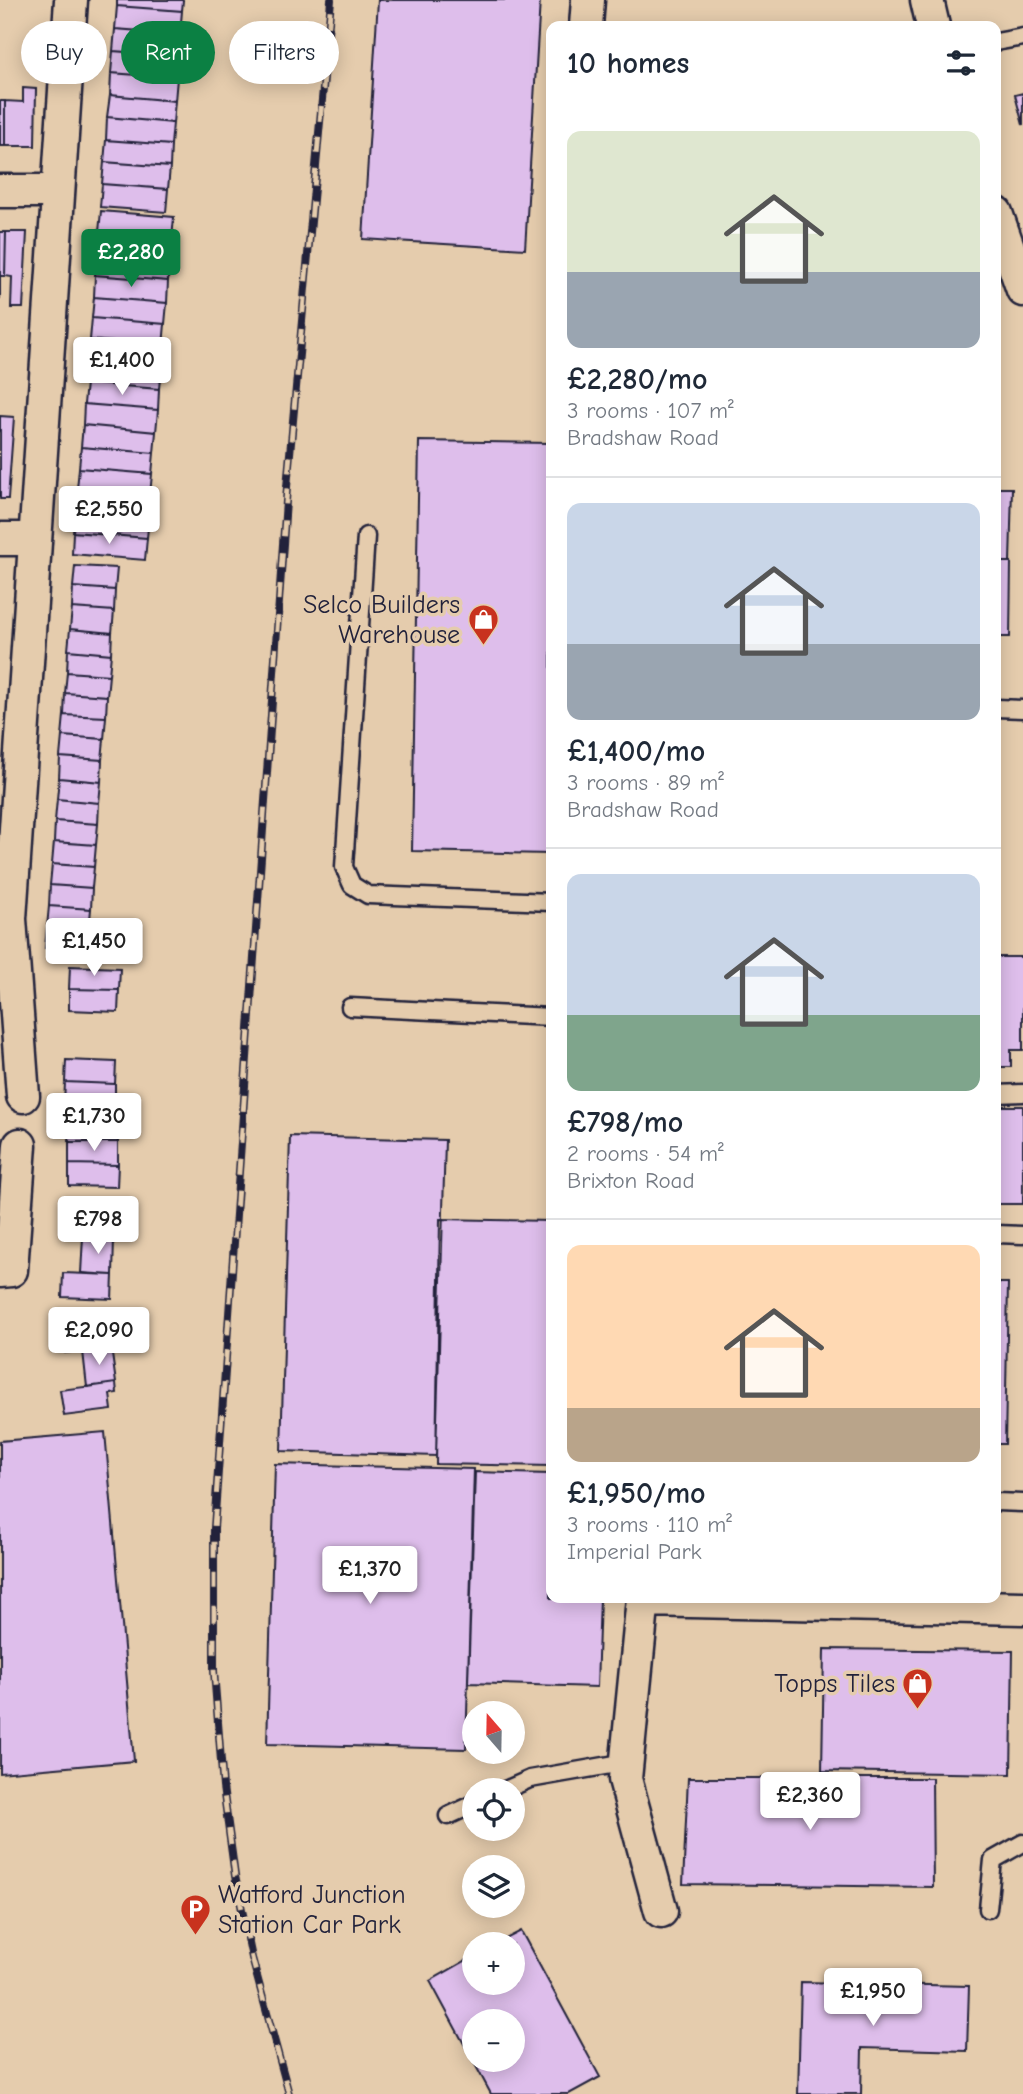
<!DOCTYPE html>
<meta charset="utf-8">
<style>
body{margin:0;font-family:"Comic Neue",sans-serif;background:#f2f2f3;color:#1f2937;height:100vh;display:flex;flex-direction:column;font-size:26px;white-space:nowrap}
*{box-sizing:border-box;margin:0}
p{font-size:23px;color:#747a83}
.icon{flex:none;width:38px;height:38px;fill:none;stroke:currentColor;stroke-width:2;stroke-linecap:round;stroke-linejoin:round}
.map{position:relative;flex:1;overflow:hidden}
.sheet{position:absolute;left:546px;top:21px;width:455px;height:1582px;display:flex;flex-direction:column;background:#fff;border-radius:14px;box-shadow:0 4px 18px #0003}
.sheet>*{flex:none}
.hud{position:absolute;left:21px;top:21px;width:420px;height:63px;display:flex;gap:14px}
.needle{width:46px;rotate:340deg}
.tools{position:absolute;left:462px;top:1701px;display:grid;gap:14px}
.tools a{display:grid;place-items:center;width:63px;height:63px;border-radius:50%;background:#fff;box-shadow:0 4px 18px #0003;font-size:35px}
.price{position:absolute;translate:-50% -60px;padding:0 16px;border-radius:7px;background:#fff;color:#222;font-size:23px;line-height:46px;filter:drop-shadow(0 2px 4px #0008)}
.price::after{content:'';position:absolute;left:50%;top:42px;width:21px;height:16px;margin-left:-10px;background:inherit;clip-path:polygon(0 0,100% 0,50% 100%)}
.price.on{background:#0b8043;color:#fff}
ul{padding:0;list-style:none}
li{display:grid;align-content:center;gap:14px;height:371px;padding:0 21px}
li+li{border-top:2px solid #e0e1e3}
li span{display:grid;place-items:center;height:217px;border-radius:14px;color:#555}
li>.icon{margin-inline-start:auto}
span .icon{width:126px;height:126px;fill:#fffc;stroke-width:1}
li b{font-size:30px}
h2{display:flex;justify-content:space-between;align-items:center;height:84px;padding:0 21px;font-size:30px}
.tag{padding:0 24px;border-radius:32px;background:#fff;box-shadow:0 4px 18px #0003;font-size:24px;line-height:63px}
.tag.on{background:#0b8043;color:#fff}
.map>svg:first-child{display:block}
</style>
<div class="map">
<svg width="1023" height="2094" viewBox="0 0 1023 2094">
<rect width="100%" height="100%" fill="#e5ccad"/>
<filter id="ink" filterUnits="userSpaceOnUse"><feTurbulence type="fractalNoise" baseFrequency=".0143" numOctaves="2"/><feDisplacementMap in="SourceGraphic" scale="14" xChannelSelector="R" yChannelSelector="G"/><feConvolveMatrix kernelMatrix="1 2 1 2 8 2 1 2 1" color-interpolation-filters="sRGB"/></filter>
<g filter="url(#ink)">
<path fill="#debeeb" stroke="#22223b" stroke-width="2" fill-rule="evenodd" d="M117,0H183L182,11L117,6Z
M378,0H540L525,249L363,239Z
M117,6L182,11L180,34L115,29Z
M115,29L180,34L179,56L113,51Z
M113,51L179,56L177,78L111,73Z
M111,73L177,78L175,101L110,95Z
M23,88L36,89L35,146H5V101L23,102Z
M1023,93V125L1015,95Z
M110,95L175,101L173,123L107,117Z
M0,101H5V146H0Z
M107,117L173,123L171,145L106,140Z
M106,140L171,145L170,167L104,162Z
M104,162L170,167L168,189L102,184Z
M102,184L168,189L166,212L100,207Z
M101,211L174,217L172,239L99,232Z
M0,232H6L5,276H0V299Z
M6,232H27L23,308H11L12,277L5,276Z
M99,232L172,239L170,260L97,254Z
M97,254L170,260L168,281L95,275Z
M95,275L168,281L167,303L94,297Z
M94,297L167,303L165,324L92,318Z
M92,318L165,324L163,346L90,340Z
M90,340L163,346L161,367L88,361Z
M88,361L161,367L159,389L86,383Z
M86,383L159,389L158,410L84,404Z
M84,404L158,410L156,432L83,425Z
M0,416L14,417L8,499H0Z
M83,425L156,432L154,453L81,447Z
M419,441L551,443V854L412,851Z
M81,447L154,453L152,474L79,468Z
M79,468L152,474L150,495L77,489Z
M996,488H1012L1010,562H996Z
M77,489L150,495L149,517L75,511Z
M75,511L149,517L147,538L73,532Z
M73,532L147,538L145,560L72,554Z
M996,562H1011L1010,637H996Z
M75,566L117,568L115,590L73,587Z
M73,587L115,590L114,611L72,608Z
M72,608L114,611L112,633L70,629Z
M70,629L112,633L111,654L68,650Z
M68,650L111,654L109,675L67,672Z
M67,672L109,675L107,696L65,693Z
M65,693L107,696L106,717L64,715Z
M64,715L106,717L104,739L62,736Z
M62,736L104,739L102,760L60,757Z
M60,757L102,760L101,782L59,778Z
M59,778L101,782L99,803L57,799Z
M57,799L99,803L98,824L55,821Z
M55,821L98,824L96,845L54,842Z
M54,842L96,845L94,867L52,864Z
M52,864L94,867L92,888L50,885Z
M50,885L92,888L91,909L49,906Z
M49,906L91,909L89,931L47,927Z
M47,927L89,931L87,952L45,948Z
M996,957H1023V1050H1011V1067H996Z
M70,966L120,968L119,990L69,989Z
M69,989L119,990L118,1012L69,1010Z
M66,1060L116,1062L115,1084L65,1082Z
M65,1082L115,1084V1107L64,1105Z
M996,1106H1023V1204H996Z
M70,1120H118V1142H69Z
M290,1136L445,1140L436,1456L281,1451Z
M69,1142H118V1165L69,1164Z
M69,1164L118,1165L117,1187L69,1186Z
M65,1213L115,1215L114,1238L64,1236Z
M440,1219L551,1221V1466L436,1464Z
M83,1237L114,1238L113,1275L81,1273Z
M63,1273L113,1275L112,1299L62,1297Z
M996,1283H1008L1005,1444H996Z
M125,1311L128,1337L110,1340L111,1347L65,1353L62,1327L80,1325L79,1316Z
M111,1347L116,1383L87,1387L83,1351Z
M116,1383L117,1393L110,1394L112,1410L64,1416L60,1390Z
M105,1432L134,1761L0,1773V1441Z
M275,1464L474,1469L466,1749L267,1744Z
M475,1472L551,1474V1598H600L597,1687L468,1683Z
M824,1649L1013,1651L1011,1774L822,1771Z
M688,1778H932L933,1887L683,1884Z
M521,1931L600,2077L569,2094H491L430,1981L474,1956V1983H513V1944H496ZM474,2021H513V2060H474Z
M801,1982L969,1986L967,2051L862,2048L861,2094H798Z"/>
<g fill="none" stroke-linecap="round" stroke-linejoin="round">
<defs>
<path id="service" d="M996,42L1023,37
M366,536L344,867L352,885L368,895L551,902
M996,708L1023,709
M350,1007L551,1017
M996,1094L1023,1093
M996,1234L1023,1235
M996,1502L1023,1503
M505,1790L530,1779L627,1762
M448,1816L474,1804
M988,1909L993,1860L1023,1843"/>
<path id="minor" d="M927,0L933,26
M586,26L588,0
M0,191H57
M996,213L1023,290
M0,539H35
M23,1096L10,919L71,0
M0,1271L11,1270L20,1145
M643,1598L625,1779L661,1911
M643,1600L1023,1608"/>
</defs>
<use href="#service" stroke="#22223b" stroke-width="21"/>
<use href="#minor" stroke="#22223b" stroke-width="37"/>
<use href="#service" stroke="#e5ccad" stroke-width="16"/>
<use href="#minor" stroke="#e5ccad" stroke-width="32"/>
<defs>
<path id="rail" d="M289,2094L252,1958L235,1876L223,1787L214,1671V1528L287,487L331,0"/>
</defs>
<use href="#rail" stroke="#22223b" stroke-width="8"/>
<use href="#rail" stroke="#e5ccad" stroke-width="5" stroke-dasharray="16" stroke-linecap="butt"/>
</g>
</g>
<defs>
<symbol id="shop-pin" viewBox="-11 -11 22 30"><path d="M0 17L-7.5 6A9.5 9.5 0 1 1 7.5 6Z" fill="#c8321e" stroke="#e5ccad"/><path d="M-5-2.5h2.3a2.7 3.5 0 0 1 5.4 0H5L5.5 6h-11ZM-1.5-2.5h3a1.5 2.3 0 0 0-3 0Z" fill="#fff"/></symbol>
<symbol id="parking-pin" viewBox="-11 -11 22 30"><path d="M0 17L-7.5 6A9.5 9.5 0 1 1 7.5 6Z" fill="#c8321e" stroke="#e5ccad"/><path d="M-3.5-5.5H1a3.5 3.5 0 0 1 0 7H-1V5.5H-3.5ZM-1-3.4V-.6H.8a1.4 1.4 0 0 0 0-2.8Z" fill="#fff"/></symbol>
</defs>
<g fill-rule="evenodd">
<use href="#shop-pin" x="466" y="602" width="35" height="47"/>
<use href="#shop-pin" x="900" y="1666" width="35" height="47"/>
<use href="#parking-pin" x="178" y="1892" width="35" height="47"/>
</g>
<g text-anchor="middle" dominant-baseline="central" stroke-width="7" stroke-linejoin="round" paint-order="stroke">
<g font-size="26" fill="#22223b" stroke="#e5ccad" text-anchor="end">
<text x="460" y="605">Selco Builders<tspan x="460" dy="30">Warehouse</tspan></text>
<text x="895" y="1684">Topps Tiles</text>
<text x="218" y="1895" text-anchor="start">Watford Junction<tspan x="218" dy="30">Station Car Park</tspan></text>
</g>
</g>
</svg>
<div class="tools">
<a><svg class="needle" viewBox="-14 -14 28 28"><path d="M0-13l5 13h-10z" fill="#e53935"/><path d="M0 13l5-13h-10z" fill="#747a83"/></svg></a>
<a><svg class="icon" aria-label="locate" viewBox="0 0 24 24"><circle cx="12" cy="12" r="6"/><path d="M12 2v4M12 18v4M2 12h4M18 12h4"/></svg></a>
<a><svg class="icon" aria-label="layers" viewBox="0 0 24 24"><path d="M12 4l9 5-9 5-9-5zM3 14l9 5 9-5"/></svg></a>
<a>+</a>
<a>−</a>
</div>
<b class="price on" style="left:131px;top:289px">£2,280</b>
<b class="price" style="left:122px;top:397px">£1,400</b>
<b class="price" style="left:109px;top:546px">£2,550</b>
<b class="price" style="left:94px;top:978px">£1,450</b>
<b class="price" style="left:94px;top:1153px">£1,730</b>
<b class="price" style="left:98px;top:1256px">£798</b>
<b class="price" style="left:99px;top:1367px">£2,090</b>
<b class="price" style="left:370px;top:1606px">£1,370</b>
<b class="price" style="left:810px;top:1832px">£2,360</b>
<b class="price" style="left:873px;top:2028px">£1,950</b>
<div class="hud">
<a class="tag">Buy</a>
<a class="tag on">Rent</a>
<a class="tag">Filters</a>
</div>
<section class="sheet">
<h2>10 homes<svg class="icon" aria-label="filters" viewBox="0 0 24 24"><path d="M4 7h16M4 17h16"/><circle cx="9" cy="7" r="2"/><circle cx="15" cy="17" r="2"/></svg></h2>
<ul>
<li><span style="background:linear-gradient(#dfe7d0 65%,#9aa5b1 0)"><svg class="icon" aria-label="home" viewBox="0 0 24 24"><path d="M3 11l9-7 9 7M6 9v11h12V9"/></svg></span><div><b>£2,280/mo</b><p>3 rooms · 107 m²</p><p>Bradshaw Road</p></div></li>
<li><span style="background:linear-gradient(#c9d6e8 65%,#9aa5b1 0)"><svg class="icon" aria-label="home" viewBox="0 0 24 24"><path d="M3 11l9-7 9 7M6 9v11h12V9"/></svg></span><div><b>£1,400/mo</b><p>3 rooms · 89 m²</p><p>Bradshaw Road</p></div></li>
<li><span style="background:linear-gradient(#c9d6e8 65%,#7fa58c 0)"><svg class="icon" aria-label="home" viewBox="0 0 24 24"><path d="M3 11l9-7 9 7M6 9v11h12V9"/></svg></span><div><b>£798/mo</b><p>2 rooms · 54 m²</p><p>Brixton Road</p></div></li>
<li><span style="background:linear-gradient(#ffd9b3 75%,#b9a48a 0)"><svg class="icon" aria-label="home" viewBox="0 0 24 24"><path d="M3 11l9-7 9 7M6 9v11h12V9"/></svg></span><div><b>£1,950/mo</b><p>3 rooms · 110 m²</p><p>Imperial Park</p></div></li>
</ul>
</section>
</div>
